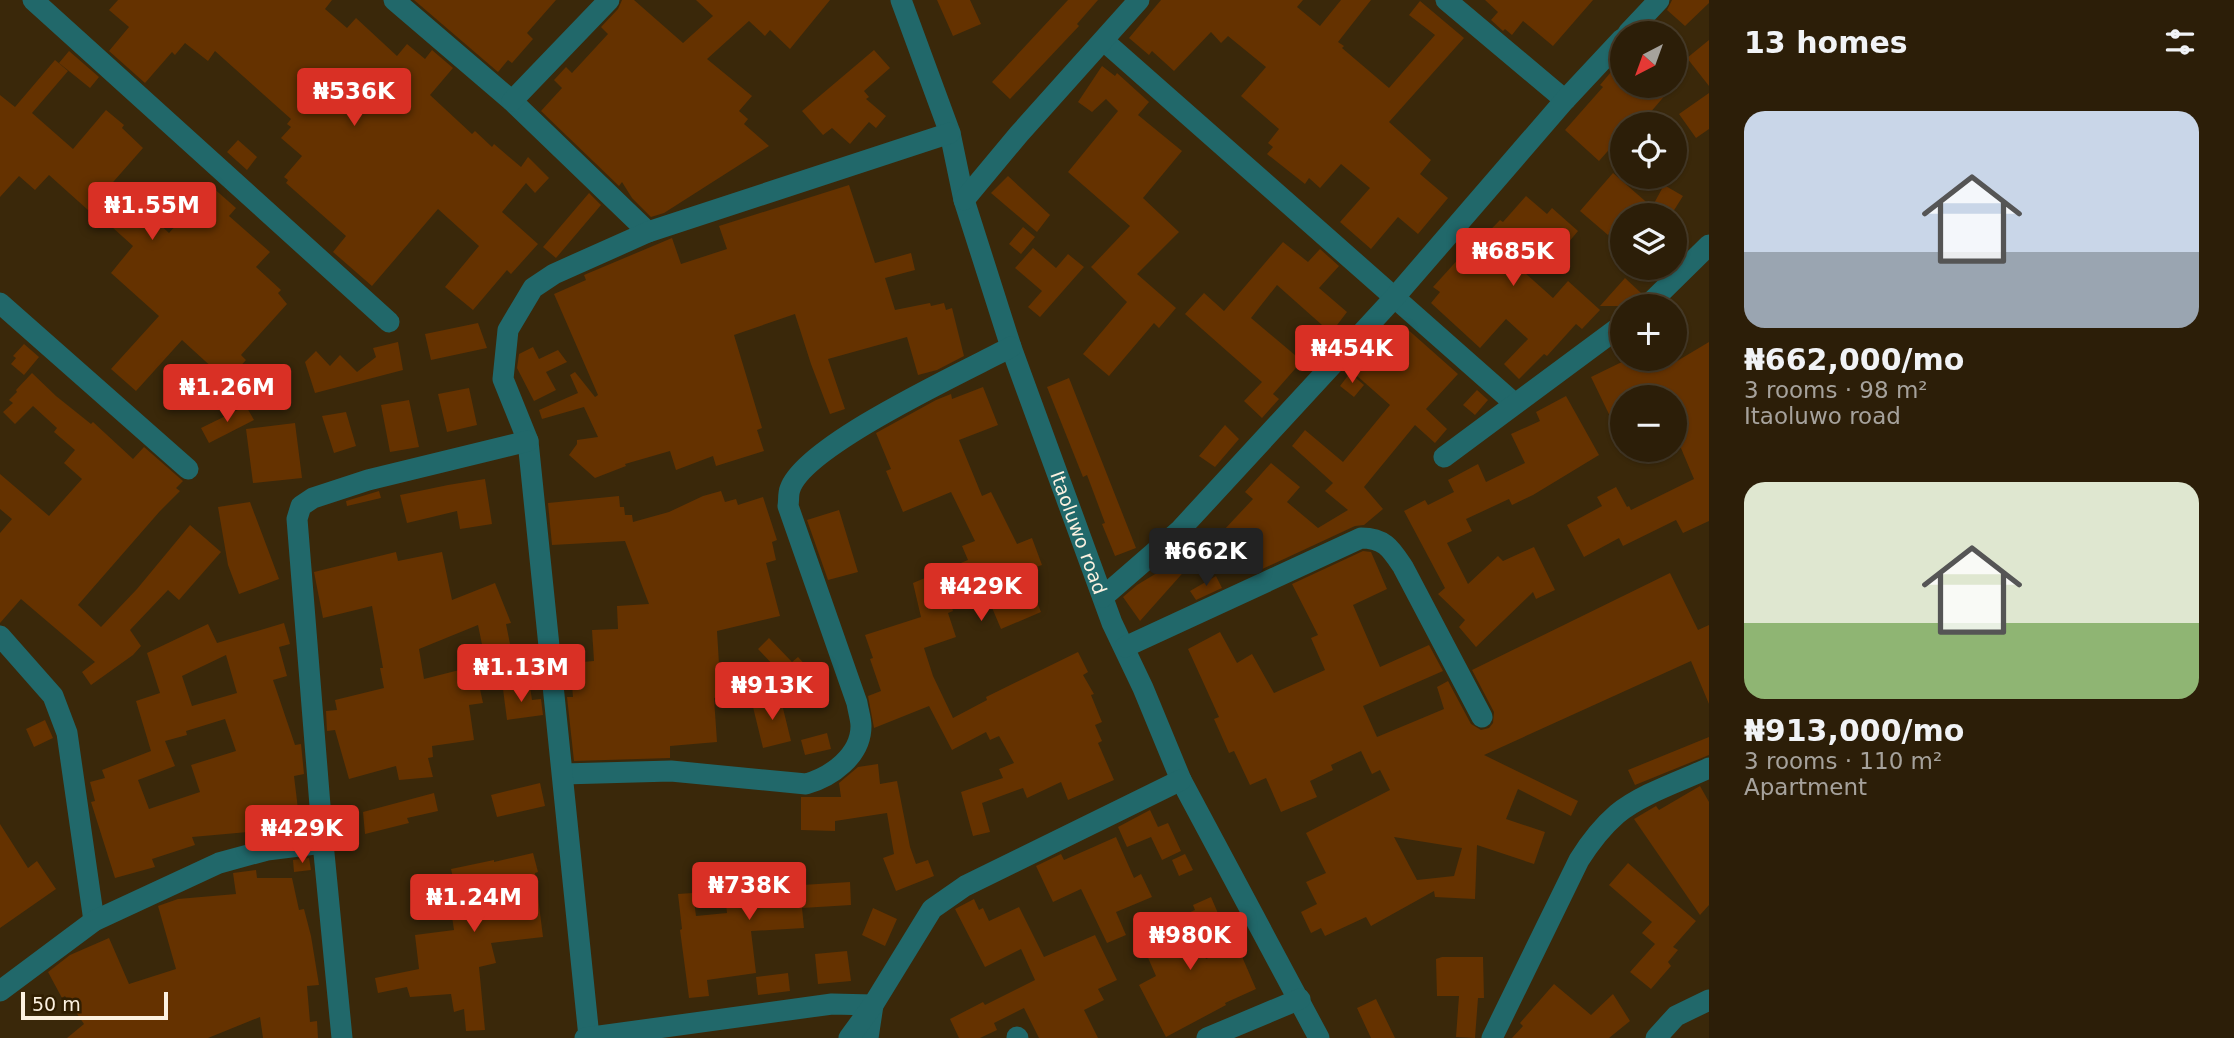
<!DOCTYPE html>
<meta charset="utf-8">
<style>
body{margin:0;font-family:"DejaVu Sans",sans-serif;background:#382b16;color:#f1f3f6;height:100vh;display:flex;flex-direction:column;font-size:26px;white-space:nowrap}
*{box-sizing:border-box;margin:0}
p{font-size:23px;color:#a6a29c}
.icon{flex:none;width:38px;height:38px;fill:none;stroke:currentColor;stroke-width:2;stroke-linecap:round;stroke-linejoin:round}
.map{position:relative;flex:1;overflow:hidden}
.panel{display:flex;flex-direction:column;background:#2c1e08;width:525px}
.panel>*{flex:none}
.needle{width:46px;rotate:221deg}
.buttons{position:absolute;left:1610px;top:21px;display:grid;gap:14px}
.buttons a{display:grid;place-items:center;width:77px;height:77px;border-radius:50%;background:#2c1e08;box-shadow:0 2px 5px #0004,0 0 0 2px #483c29;font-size:35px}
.scale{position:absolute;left:21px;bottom:18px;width:147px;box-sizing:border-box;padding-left:7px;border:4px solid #fcf1e0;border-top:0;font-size:19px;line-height:24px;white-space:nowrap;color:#fcf1e0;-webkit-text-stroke:5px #301e01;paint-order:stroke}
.price{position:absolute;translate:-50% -60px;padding:0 16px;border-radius:7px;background:#d93025;color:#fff;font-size:23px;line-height:46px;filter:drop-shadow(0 2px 4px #0008)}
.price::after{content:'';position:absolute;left:50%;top:42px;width:21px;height:16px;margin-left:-10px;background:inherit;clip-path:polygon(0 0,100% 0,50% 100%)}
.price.active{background:#222;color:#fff}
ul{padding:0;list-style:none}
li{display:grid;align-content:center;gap:14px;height:371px;padding:0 35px}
li span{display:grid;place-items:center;height:217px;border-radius:21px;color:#555}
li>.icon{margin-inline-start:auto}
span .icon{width:126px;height:126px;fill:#fffc;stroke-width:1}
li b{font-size:30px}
h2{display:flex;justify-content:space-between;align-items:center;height:84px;padding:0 35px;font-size:30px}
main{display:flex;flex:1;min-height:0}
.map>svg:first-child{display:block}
</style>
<main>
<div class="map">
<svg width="1709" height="1038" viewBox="0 0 1709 1038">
<rect width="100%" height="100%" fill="#3a280a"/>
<path fill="#653200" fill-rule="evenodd" d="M118,0H332L325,9L347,28L356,18L397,56L407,44L425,59L432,50L453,68L430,95L472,134L475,131L492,147L494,144L521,167L528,157L549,178L535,193L526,183L502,212L538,244L511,274L507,270L473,310L445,287L479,246L438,209L372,286L333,252L346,236L286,183L288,180L284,177L302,156L281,138L291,127L287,124L291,119L215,51L208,61L185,43L175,55L172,52L145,83L109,51L129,27L109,10Z
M414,0H556L527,33L533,39L512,63L508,60L498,72Z
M622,0H634L683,43L713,16L696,0H830L790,49L770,30L765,36L749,21L707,59L752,96L739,111L748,119L744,124L769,146L664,213L651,217L632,198L622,182L619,186L541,111L562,88L554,80L566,67L572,73L608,34L601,27L618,9Z
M937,0H970L981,24L953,36Z
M1068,0H1098L1077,24L1079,26L1010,99L992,82Z
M1161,0H1303L1297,7L1320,26L1341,0H1371L1338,42L1344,46L1342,48L1389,88L1435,35L1409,15L1420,1L1464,38L1389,122L1431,160L1420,174L1448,198L1418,234L1398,217L1371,249L1340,222L1370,188L1341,164L1320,188L1309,178L1305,184L1267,154L1273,147L1268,143L1279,129L1241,96L1266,67L1228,36L1221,43L1211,32L1174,71L1152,51L1149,55L1129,38Z
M1485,0H1593L1553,46L1523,21L1512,35L1505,29L1503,31L1491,20L1498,12Z
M1672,0H1709V3L1685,26L1667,10Z
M1709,40V86L1687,58Z
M874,50L890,68L864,91L869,97L866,99L886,116L876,128L869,122L850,144L832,128L823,135L802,111Z
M69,51L99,77L90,88L59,63Z
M1622,59V86H1673L1643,121L1638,117L1632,124H1622V135L1599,161L1565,130L1603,87L1600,85Z
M55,60L68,71L32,113L73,149L106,110L124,125L122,128L143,148L107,189L150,227L156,221L169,233L211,186L236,208L229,216L270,252L256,267L281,290L278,293L287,304L241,355L246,360L227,381L182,340L136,391L111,369L159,316L111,273L133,246L91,208L88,210L49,175L35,190L19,176L0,197V95L15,107Z
M1102,66L1115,76L1117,73L1149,102L1138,115L1182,151L1143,198L1179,232L1137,274L1176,308L1159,328L1154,323L1109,376L1083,354L1127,302L1091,267L1130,226L1068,172L1118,111L1106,99L1092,112L1078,102Z
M1709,93V129L1696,138L1679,114Z
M238,140L257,157L247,170L227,152Z
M1613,173L1652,207L1664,185L1683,196L1671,215H1622L1608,235L1580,211Z
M1008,176L1050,215L1037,232L991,193Z
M849,185L875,263L911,253L915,270L885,278L895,310L930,303L931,306L944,303L946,310L952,308L964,356L937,370L918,375L907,337L828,359L845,409L830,414L811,364L795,314L734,335L762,428L757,430L764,451L716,466L713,456L676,470L670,451L625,464L626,466L595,478L569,455L577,444V440L598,437L584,407L542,419L539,410L578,393L570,375L575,372L595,397L598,395L554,294L586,280L584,275L672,238L681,264L727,249L719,226Z
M589,193L601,205L556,258L543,247Z
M1526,196L1547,214L1552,208L1578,231L1558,255L1537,237L1514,263L1553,298L1568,281L1600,310L1582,329L1576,324L1547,356L1544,354L1519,379L1504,364L1528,339L1506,319L1480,348L1431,303L1440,292L1433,287L1462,255L1464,257L1500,220L1503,222Z
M1023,227L1035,237L1021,254L1009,244Z
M1283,242L1308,262L1320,249L1339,266L1319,288L1347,312L1331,333L1277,285L1251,318L1302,361L1273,394L1279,399L1262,418L1244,401L1262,382L1185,314L1204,293L1224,311Z
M1033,248L1056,268L1068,254L1084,267L1040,317L1028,307L1042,291L1015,268Z
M1625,278L1641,293L1634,306H1600Z
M478,323L487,348L431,360L425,334Z
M1405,327L1458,374L1426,409L1447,429L1435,443L1415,425L1364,487L1383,509L1364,525L1355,526L1258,571L1252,557L1223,531L1253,499L1245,492L1271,463L1300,487L1287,502L1318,528L1348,510L1325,491L1333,483L1292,446L1305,430L1343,462L1390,405L1356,375L1374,355L1371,353L1381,341L1388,347Z
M398,342L403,370L315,393L305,362L316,351L330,366L340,355L357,372L376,357L373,348Z
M1709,342V521L1683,533L1676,520L1623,546L1619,538L1584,557L1567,525L1602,506L1597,497L1616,487L1627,507L1629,506L1631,510L1694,479L1675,434V397H1622V441L1591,377L1628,359H1656L1662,370Z
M24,344L39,357L24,375L11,364L16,358L13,356Z
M533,347L539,359L558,350L567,362L546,372L556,390L534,401L517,368L519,354Z
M32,373L56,396L91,424L93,422L133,459L144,447L183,481L176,488L180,491L160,511L78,605L101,627L137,589L190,525L221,552L179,600L168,590L130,630L141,646L133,655L91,685L82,672L95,662L21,599L0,623V533L12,519L0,509V474L49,516L82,479L64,463L75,450L54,432L57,428L33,406L15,424L3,412L13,403L9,400L17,392L16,390Z
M1350,373L1364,385L1354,397L1340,386Z
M1069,378L1136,548L1115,556L1102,524L1105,523L1087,475L1083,477L1047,387Z
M983,387L998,425L959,440L982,496L991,492L1017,544L1032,538L1042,565L1024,571L1041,612L1001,629L982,584L949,599L953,611L948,613L956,637L924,648L933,676L953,718L987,700L986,697L1078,652L1088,672L1083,675L1094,694L1091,695L1102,722L1095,725L1102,741L1098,743L1114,780L1068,800L1061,782L1027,798L1023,788L982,803L990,832L973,836L961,792L1003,778L999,769L1014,763L999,736L990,740L986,732L952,750L929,706L874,728L868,696L881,691L870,659L873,658L865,635L921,617L913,583L968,560L962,546L975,541L951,492L903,512L886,471L891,469L876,433L936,400L951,394L952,399Z
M469,388L477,425L447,432L438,394Z
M1477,390L1488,400L1475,415L1463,405Z
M1566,396L1599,455L1533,495L1512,505L1509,499L1466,519L1472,531L1447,543L1468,584L1498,556L1503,561L1534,547L1555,590L1536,599L1533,592L1476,647L1459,627L1465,620L1438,594L1445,588L1404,511L1425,500L1428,505L1454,492L1448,480L1478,464L1486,482L1525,463L1511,434L1540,421L1536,412Z
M409,400L419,447L390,452L381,405Z
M246,406L254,420L209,443L201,428Z
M346,412L356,446L334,453L322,416Z
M295,423L302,478L253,483L246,429Z
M1225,425L1239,439L1215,467L1199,456Z
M485,479L492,524L460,529L457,511L407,523L400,495L448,485Z
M379,491L381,498L347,506L346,501Z
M721,491L725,502L736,499L738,505L763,497L777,540L772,542L776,560L766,563L780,616L717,631L719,664L741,662L745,694L714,698L717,742L670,746V758L574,761L567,697H573L570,663L594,661L592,630L618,629L617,606L649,604L625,541L552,545L548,503L619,496L620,507H624L625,515H632L633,522L669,512L703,496Z
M250,502L279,579L239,594L228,565L218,507Z
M839,510L858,572L828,580L807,520Z
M1203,545L1205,548L1140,621L1123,597L1137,585Z
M1363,551L1371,552L1387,589L1353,605L1380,667L1429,645L1443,671L1363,706L1377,737L1444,709L1437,687L1448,681L1471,724L1481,730L1489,728L1493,723L1494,712L1472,670L1670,573L1698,630L1709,625V704L1691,661L1484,755L1578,801L1571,816L1518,789L1506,819L1545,832L1534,864L1477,845L1475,899L1435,897L1434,891L1371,926L1366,917L1325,936L1321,928L1311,933L1301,912L1317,904L1306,882L1326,873L1306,833L1390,790L1380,770L1372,774L1361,751L1331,765L1333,770L1310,781L1317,797L1281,812L1266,778L1250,785L1234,751L1229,753L1214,719L1219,717L1188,649L1220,632L1237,663L1252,654L1274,693L1325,670L1311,638L1318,635L1292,584ZM1394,837L1462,848L1454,876L1417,880Z
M396,552L398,561L442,552L452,600L495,583L511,623L506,624L512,654L485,659L478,625L419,649L424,679L475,666L483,703L469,705L474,740L432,746L433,757L428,758L433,777L399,780L396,766L349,779L335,730L327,731L326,711L337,710L335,700L384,688L380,668H383L372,606L323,618L314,572Z
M1216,576L1222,588L1196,600L1190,591Z
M284,623L290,644L279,647L287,676L273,680L295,745L301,744L304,774L294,776L298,809L269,812L271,823L248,827V832L192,837L195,845L152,859L155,867L115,878L91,802L95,801L90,782L105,778L102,770L151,751L136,701L160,693L147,653L208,624L217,643ZM226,655L237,693L192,706L182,676ZM225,719L236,751L191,765L200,792L149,809L138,780L175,766L165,741L187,735L186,731Z
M769,638L792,662L798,657L816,676L799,692L758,649Z
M530,686L532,700L541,699L543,715L507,720L503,689Z
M780,696L791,741L763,748L752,703Z
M45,720L53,738L34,747L26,729Z
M827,733L831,749L805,755L801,740Z
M1709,737V755L1635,785L1628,770Z
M878,764L880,784L897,781L910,847L916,864L928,860L934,876L896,891L883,858L894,854L887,813L835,821V831L801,830V797H841L839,783L858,767Z
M540,783L545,806L497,817L491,795Z
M1700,786L1709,802V905L1700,915L1634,819L1656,806L1659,810Z
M434,793L438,811L407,818L409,823L365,834L363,812Z
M1150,810L1158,827L1168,823L1181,851L1162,860L1151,837L1127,847L1118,827Z
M0,824L28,868L37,861L56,889L0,928Z
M1116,837L1134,878L1141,874L1152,897L1116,912L1126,935L1107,943L1081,889L1053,902L1036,866L1061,854L1064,860Z
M533,853L538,872L535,873L543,937L491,943L496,963L479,967L485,1030L466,1031L464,1009L454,1012L451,994L410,997L407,987L378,993L375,978L419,969L415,935L454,930L449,897L457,895L451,869L494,860V862Z
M1185,854L1193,870L1179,876L1172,860Z
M309,858L311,870L294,872L293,860Z
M781,862H801L802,885L850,882L851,905L802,908L804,928L751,931L756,973L707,980L709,996L689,998L680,930L682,929L678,894L693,893L696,916L727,913L725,895L753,892L752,865Z
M1628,863L1696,921L1673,947L1678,950L1668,962L1671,966L1651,989L1630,972L1655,944L1642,933L1652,922L1609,885Z
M256,870L257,878H292L299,910L304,909L311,936L319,985L307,986L310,1022L317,1021L318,1038H263L260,1017L208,1038H67L84,1024L65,996L62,998L48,972L70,955L109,938L129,984L176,969L158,906L178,899L236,894L233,873Z
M1211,897L1220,918L1193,929L1206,959L1237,945L1256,989L1225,1003L1226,1005L1166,1037L1139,985L1156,976L1138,935L1195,910L1193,905Z
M974,899L979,910L983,908L989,921L1019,907L1044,957L1095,935L1117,980L1098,989L1104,1000L1084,1010L1098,1038H1039L1024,1008L994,1023L997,1030L980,1038H959L950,1019L983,1002L985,1005L1035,980L1021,949L985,967L955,909Z
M873,908L897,919L885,946L862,935Z
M847,951L851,981L818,984L815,954Z
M1442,957H1483L1484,998H1478L1475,1038L1456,1037L1459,996H1437L1436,959Z
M788,973L790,991L758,995L756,977Z
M1554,984L1591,1015L1613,994L1630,1021L1609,1038H1512L1523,1026L1520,1023Z
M1376,999L1395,1038H1371L1357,1008Z"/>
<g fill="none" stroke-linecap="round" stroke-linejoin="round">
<g stroke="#21686a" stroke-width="21">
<path d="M33,0L389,322"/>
<path d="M394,0L512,101L648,232"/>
<path id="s1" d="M901,0L950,133L964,200L1011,347L1112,623L1143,688L1181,780L1319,1038"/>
<path d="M1446,0L1565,100"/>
<path d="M1628,33L1659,0"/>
<path d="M1104,41L1514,403"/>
<path d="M512,101L609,0"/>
<path d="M964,200L1019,134L1139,0"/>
<path d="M0,303L188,469"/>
<path d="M1647,306L1709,245"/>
<path d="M1444,457L1622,325"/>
<path d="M1103,597L1179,531L1394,298L1565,100L1622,39"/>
<path d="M0,636L53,696L67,733L94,921"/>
<path d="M1125,647L1361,538C1385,538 1391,549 1403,567L1482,717"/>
<path d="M563,774L671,771L806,784C831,777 861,756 861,726C861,719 858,710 857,703L788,506C789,501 788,494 790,489C804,445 966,371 1011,347"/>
<path d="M0,991L94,921L219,863L267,850L323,843"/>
<path d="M589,1037L528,441L503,379L508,330L533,288L554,274L648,232L950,133"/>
<path d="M1017,1037L1018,1038"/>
<path d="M342,1038L323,843L297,519L301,506L313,498L368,480L528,441"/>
<path d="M585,1038L832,1004L873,1005L868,1038"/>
<path d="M849,1038L873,1005L932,909L965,886L1181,780"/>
<path d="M1207,1038L1300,999"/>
<path d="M1492,1038L1579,860C1589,844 1602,827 1617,814C1641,794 1681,781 1709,768"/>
<path d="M1656,1038L1676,1016L1709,1000"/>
</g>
</g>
<g text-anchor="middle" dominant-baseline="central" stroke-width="7" stroke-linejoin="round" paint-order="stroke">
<g font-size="19" fill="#fcf1e0" stroke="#301e01">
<text stroke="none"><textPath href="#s1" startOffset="562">Itaoluwo road</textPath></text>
</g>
</g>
</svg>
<div class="buttons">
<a><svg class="needle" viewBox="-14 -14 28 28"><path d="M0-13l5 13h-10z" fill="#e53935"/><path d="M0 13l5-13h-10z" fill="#a6a29c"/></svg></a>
<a><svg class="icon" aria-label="locate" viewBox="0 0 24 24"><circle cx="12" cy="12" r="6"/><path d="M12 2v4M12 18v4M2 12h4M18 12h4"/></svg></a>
<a><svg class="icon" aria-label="layers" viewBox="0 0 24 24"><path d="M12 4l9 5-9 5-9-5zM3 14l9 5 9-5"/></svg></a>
<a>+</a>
<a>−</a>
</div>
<div class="scale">50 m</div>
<b class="price" style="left:354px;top:128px">₦536K</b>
<b class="price" style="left:152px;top:242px">₦1.55M</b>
<b class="price" style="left:1513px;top:288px">₦685K</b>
<b class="price" style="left:1352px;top:385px">₦454K</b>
<b class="price" style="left:227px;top:424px">₦1.26M</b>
<b class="price active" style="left:1206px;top:588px">₦662K</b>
<b class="price" style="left:981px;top:623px">₦429K</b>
<b class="price" style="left:521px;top:704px">₦1.13M</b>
<b class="price" style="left:772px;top:722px">₦913K</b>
<b class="price" style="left:302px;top:865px">₦429K</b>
<b class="price" style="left:749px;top:922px">₦738K</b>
<b class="price" style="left:474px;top:934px">₦1.24M</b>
<b class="price" style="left:1190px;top:972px">₦980K</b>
</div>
<section class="panel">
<h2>13 homes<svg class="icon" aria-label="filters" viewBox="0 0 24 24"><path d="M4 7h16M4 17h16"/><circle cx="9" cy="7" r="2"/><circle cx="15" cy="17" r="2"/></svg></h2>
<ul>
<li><span style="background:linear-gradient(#c9d6e8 65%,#9aa5b1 0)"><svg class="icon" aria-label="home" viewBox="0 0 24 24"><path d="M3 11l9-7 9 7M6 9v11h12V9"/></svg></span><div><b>₦662,000/mo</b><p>3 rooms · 98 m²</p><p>Itaoluwo road</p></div></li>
<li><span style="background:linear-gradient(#dfe7d0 65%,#8fb573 0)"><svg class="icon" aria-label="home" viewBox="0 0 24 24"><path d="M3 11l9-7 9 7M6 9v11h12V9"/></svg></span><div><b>₦913,000/mo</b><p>3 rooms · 110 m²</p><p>Apartment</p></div></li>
</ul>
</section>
</main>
